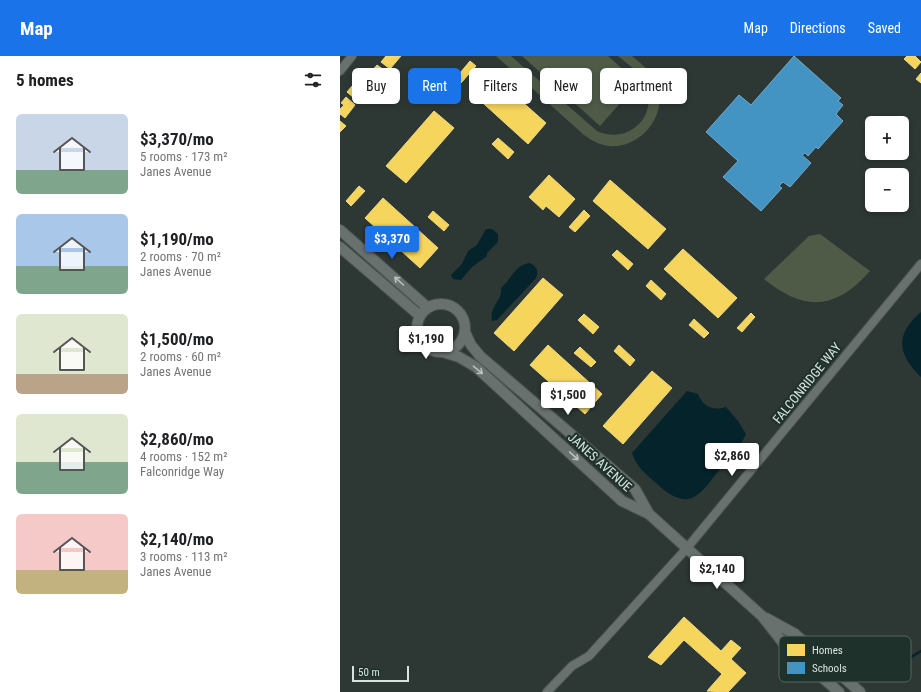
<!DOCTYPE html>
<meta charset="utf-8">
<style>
body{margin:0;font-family:"Roboto Condensed",sans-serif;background:#f6f6f6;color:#202124;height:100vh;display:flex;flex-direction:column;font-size:15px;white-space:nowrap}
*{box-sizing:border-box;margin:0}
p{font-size:13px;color:#757577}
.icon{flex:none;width:22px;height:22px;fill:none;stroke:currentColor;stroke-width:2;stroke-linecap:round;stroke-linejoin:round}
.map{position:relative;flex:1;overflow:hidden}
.panel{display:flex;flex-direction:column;background:#fff;width:340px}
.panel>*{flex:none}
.guide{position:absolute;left:12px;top:12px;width:380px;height:36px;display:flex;gap:8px}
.buttons{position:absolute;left:525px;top:60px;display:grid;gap:8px}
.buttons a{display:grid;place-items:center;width:44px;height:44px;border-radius:6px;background:#fff;box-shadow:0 2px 6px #0003;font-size:20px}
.scale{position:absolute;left:12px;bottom:10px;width:57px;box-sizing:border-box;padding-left:4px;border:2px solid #d8e3df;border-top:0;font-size:11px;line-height:14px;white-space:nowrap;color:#d8e3df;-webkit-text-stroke:3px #1f312b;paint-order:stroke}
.price{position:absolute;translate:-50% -34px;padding:0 9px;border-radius:4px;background:#fff;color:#222;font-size:13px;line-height:26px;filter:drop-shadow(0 1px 2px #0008)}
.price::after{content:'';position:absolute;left:50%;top:24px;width:12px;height:9px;margin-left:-6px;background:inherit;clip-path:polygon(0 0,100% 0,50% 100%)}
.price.selected{background:#1a73e8;color:#fff}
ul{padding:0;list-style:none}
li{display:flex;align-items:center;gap:12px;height:100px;padding:0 16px}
li span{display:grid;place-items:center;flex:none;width:112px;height:80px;border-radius:6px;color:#555}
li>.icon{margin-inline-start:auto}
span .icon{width:48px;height:48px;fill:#fffc;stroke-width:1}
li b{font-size:17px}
h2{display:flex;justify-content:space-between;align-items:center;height:48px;padding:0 16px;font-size:17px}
.pill{padding:0 14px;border-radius:6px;background:#fff;box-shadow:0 2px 6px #0003;font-size:14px;line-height:36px}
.pill.selected{background:#1a73e8;color:#fff}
header{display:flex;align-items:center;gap:24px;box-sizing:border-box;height:56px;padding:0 20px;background:#1a73e8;color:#fff}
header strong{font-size:19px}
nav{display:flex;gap:22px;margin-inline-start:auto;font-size:14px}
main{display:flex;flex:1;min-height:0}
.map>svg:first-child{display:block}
</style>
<header>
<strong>Map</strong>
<nav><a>Map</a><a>Directions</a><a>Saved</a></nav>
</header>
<main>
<section class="panel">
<h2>5 homes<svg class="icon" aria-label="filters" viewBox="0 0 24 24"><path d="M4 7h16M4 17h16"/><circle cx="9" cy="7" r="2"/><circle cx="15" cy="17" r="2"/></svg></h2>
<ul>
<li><span style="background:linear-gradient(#c9d6e8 70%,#7fa58c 0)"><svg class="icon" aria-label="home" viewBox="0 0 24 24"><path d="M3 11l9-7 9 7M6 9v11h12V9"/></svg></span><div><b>$3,370/mo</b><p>5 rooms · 173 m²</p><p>Janes Avenue</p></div></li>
<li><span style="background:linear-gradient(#a9c7e8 65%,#7fa58c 0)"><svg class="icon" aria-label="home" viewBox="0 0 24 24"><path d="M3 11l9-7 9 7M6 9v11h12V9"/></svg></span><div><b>$1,190/mo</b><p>2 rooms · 70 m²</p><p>Janes Avenue</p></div></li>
<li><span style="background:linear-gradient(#dfe7d0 75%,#b9a48a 0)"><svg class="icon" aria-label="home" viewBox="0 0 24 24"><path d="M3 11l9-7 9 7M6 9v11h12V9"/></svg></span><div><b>$1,500/mo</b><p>2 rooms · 60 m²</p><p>Janes Avenue</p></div></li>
<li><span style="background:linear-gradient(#dfe7d0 60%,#7fa58c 0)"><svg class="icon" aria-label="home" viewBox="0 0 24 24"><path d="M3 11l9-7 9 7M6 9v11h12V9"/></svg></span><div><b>$2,860/mo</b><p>4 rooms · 152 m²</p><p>Falconridge Way</p></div></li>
<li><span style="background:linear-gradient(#f6c9c9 70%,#c2b280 0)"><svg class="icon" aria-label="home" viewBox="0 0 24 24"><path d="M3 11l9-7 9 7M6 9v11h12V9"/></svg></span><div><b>$2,140/mo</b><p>3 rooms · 113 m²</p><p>Janes Avenue</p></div></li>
</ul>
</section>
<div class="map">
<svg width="581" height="636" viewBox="0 0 581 636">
<rect width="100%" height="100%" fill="#2d3734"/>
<path fill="#4f5a47" d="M156,0H171L257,75C288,89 318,61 306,29C302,17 287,8 278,0H292C300,7 310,14 315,25C331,56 302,93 269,90C259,89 251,84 244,79Z
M182,0H268L298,27L260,70Z
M480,178L530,215C496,254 464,256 424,223L469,180Z"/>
<path fill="#04232a" d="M146,173H152L158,178V186L147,197V200L132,211L121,224L113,223L111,219L122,208L128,195L137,189Z
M190,207C197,211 199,215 196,222L157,264L152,265C149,249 163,245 161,232C172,223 174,209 190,207Z
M581,256V321C557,298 555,278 581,256Z
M347,335L358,338C363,351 373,355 386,351L398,365L406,378C402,389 391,399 384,408C360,437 352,460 316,427C305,417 297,412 292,397Z"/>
<path fill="#f6d55c" stroke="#edd983" d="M46,0H61L50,13L41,6Z
M567,0H575L581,6L575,13L564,3Z
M130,5L136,10L121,27L115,23Z
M37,9L44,14L33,27L23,19L28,13L31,16Z
M581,17V27L576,23Z
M151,18L206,67L188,88L133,38Z
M24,27L33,34L21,48L7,36L12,30L18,35Z
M6,41L15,49L5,62L0,58V53L4,49L1,47Z
M94,55L114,72L66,127L46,110Z
M0,65L6,70L0,76Z
M158,82L174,96L168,103L152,88Z
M209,119L235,143L219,161L206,150L203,154L189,141Z
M270,124L326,173L308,193L253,145Z
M19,130L25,135L11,150L6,145Z
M43,142L98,192L80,212L25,162Z
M244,154L250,160L235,176L229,171Z
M93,155L109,169L104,175L88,161Z
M343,193L397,242L378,262L324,213Z
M277,194L293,208L288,214L272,199Z
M203,222L223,239L174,295L154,277Z
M311,224L326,238L321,244L306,230Z
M411,257L415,261L402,276L397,272Z
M244,258L259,271L253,278L238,264Z
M354,263L369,277L364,282L349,269Z
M208,289L262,338L245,358L190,309Z
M279,289L295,304L290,310L274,295Z
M240,291L256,306L251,311L234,297Z
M312,315L332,332L283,388L263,370Z
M344,561L381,595L391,584L401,592L391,603L406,617L388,636L367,635L382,618L344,584L321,609L308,601Z"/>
<path fill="#4393c3" stroke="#70abcb" d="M454,0L501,42L498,45L503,49L496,58L503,65L478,93L476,91L468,100L465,97L462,99L471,107L450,131L443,126L439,130L442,132L421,155L383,121L398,105L366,76L399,39L411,49Z"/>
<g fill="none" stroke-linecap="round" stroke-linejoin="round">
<path stroke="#04232a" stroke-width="2.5" d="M526,623L537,622L581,595"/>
<defs>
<path id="minor" d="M0,15L12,0
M207,636L232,610L249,600L347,492L581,208"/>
<path id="tertiary" d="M0,174L88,252
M0,191L80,260
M77 272a24 24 0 1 1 48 0a24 24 0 1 1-48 0Z
M125,276L131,289L140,300L295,433L309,458
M103,296L119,301L136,311L282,445L309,458L422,560L444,588L499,636
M426,562L455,578L520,636"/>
</defs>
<use href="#minor" stroke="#4c5552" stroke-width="10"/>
<use href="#tertiary" stroke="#4c5552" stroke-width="12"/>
<use href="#minor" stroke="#69716f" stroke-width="8"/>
<use href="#tertiary" stroke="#69716f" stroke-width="10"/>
</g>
<defs><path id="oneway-shaft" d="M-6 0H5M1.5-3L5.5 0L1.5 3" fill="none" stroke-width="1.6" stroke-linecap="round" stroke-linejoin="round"/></defs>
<g stroke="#b7c1bd">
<use href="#oneway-shaft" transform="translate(59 225) rotate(-138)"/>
<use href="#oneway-shaft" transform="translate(138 314) rotate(39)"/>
<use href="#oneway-shaft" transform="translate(234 400) rotate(43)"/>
</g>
<g text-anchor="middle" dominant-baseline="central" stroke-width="4" stroke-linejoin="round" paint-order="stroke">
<g font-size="13" fill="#d8e3df" stroke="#1f312b">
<text transform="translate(467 327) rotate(-51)">FALCONRIDGE WAY</text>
<text transform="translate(260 406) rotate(42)">JANES AVENUE</text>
</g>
</g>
<rect x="439" y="580" width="132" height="46" rx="6" fill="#1f312b" stroke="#566661" stroke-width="1"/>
<rect x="447" y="588" width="18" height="12" fill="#f6d55c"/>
<rect x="447" y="606" width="18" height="12" fill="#4393c3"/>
<g font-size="11" fill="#d8e3df">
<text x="472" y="598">Homes</text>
<text x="472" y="616">Schools</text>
</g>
</svg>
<div class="buttons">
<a>+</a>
<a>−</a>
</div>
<div class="scale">50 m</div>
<b class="price selected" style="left:52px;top:204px">$3,370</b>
<b class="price" style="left:86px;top:304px">$1,190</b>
<b class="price" style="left:228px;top:360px">$1,500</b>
<b class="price" style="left:392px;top:421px">$2,860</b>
<b class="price" style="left:377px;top:534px">$2,140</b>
<div class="guide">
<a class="pill">Buy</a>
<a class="pill selected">Rent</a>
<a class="pill">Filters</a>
<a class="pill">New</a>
<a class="pill">Apartment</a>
</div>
</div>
</main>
